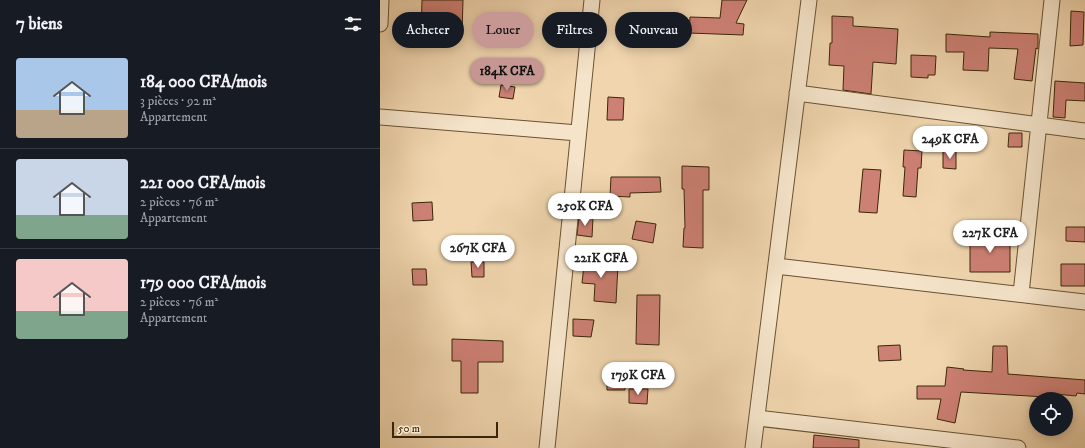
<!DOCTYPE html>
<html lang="fr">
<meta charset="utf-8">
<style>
body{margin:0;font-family:"IM FELL DW Pica",serif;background:#242831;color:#f1f3f6;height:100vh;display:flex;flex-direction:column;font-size:15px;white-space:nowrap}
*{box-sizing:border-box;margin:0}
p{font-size:13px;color:#9ea1a6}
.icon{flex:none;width:22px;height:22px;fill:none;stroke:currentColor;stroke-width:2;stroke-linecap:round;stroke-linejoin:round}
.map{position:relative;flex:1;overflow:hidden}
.details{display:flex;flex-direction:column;background:#171b24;width:380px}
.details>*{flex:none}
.hud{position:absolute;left:12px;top:12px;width:380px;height:36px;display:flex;gap:8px}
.controls{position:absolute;left:649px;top:392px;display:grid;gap:8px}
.controls a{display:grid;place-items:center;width:44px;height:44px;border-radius:50%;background:#171b24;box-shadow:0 2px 10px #0003;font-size:20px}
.scale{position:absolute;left:12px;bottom:10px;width:106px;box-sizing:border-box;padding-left:4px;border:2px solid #3a2608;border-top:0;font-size:11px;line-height:14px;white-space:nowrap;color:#3a2608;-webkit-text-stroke:3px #f5e4ca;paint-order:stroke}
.price{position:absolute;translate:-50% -34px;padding:0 9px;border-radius:14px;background:#fff;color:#222;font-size:13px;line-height:26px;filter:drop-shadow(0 1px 2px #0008)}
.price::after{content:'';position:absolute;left:50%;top:24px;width:12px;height:9px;margin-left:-6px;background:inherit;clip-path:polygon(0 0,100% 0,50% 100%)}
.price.current{background:#c59692;color:#111}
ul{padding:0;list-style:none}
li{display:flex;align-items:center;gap:12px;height:100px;padding:0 16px}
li+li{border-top:1px solid #363941}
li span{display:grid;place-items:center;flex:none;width:112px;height:80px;border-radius:4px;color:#555}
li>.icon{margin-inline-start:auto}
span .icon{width:48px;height:48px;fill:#fffc;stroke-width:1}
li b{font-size:17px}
h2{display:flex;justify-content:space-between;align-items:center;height:48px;padding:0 16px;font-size:17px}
.pill{padding:0 14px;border-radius:18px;background:#171b24;box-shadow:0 2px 10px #0003;font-size:14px;line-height:36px}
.pill.current{background:#c59692;color:#111}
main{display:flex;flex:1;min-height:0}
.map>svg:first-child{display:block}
</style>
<main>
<section class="details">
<h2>7 biens<svg class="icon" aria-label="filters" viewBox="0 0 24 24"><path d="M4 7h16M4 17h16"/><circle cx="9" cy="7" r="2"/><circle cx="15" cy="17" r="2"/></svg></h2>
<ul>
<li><span style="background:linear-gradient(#a9c7e8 65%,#b9a48a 0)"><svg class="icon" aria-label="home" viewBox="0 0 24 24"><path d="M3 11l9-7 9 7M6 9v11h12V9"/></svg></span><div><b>184 000 CFA/mois</b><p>3 pièces · 92 m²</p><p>Appartement</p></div></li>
<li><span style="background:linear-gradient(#c9d6e8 70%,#7fa58c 0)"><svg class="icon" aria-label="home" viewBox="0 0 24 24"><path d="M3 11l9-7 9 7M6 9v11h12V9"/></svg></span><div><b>221 000 CFA/mois</b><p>2 pièces · 76 m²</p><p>Appartement</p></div></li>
<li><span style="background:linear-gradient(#f6c9c9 65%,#7fa58c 0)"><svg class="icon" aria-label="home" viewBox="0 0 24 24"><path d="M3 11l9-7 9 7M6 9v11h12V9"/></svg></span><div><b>179 000 CFA/mois</b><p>2 pièces · 76 m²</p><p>Appartement</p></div></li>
</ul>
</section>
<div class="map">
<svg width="705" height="448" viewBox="0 0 705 448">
<rect width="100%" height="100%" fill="#f0d5ae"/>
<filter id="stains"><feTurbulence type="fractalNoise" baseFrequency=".005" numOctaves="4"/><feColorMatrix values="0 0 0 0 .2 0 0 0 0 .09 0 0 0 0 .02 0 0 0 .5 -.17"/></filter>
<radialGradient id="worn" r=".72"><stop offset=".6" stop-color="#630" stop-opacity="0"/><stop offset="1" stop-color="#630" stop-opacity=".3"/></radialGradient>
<path fill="#cd8074" stroke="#3a2608" d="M42,0H83L82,34L41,33Z
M342,0H367L356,23L364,24L363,35L309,33L310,17L340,18Z
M691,11L704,12L703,45L690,46Z
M452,16L473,17V26L518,29L516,64L493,62L491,94L463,90L464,66L449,65L450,43H452Z
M610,32L658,34V49L656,48L652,81L634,79L638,49L609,48L608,71L583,70L584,52H566V34L610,37Z
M531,55L556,56L555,75H548V78L531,77Z
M675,81L705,83V101L686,100L685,118L673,117Z
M121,85L135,87L133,99L119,97Z
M228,97L244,98L243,120H227Z
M629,133H642V147H628Z
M524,150L542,151L541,168H538L536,197L523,196L525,167H523Z
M563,151H576V169L563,168Z
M302,166L329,167V190H323V248L303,247L304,228H305L304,189H302Z
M483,169L501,170L497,213L479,212Z
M231,177H280L281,192L250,193V197L230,196Z
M52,202L53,220L33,221L32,203Z
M199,217L213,218L212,237L197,235Z
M256,221L276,224L273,243L252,239Z
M686,227H705V242L686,241Z
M590,235H630V272H590Z
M205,256L218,258L217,262L238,265L236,303L214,301L215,284L202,283Z
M91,262H104V277H92Z
M681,264H705V286H681Z
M32,269H46L47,285H33Z
M257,295H280L279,345L256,344Z
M193,319L214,320L211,337L193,336Z
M72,339L123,341V362H98V393H81V361H72Z
M520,345L521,360L499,361L498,346Z
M613,346H627L628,374L705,380V394L697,393L696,396L666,393V397L581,392L575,423L557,419L561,399H537V386H565L567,367L584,369L583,370L612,372Z
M227,367H245V390H227Z
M249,389H268L267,404L249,403Z
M434,435L479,440V448H433Z"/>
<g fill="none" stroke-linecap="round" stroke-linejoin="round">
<defs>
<path id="minor" d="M0,24L1,0
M417,93L705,131
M0,117L198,133
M396,266L705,302
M641,294L672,0
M377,418L638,448
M167,448L212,0
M373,448L429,0"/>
</defs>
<use href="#minor" stroke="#685232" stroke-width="17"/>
<use href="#minor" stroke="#f5e4ca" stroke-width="15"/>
</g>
<rect width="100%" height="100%" filter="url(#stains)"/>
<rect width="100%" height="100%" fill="url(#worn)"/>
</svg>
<div class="controls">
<a><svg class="icon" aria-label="locate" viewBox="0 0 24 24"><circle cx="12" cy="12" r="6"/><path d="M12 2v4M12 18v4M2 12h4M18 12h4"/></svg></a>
</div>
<div class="scale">50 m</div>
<b class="price current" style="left:127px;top:92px">184K CFA</b>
<b class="price" style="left:570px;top:160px">249K CFA</b>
<b class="price" style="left:205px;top:227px">250K CFA</b>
<b class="price" style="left:610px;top:254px">227K CFA</b>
<b class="price" style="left:98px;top:269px">267K CFA</b>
<b class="price" style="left:221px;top:279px">221K CFA</b>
<b class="price" style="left:258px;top:396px">179K CFA</b>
<div class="hud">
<a class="pill">Acheter</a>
<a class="pill current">Louer</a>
<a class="pill">Filtres</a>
<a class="pill">Nouveau</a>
</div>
</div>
</main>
